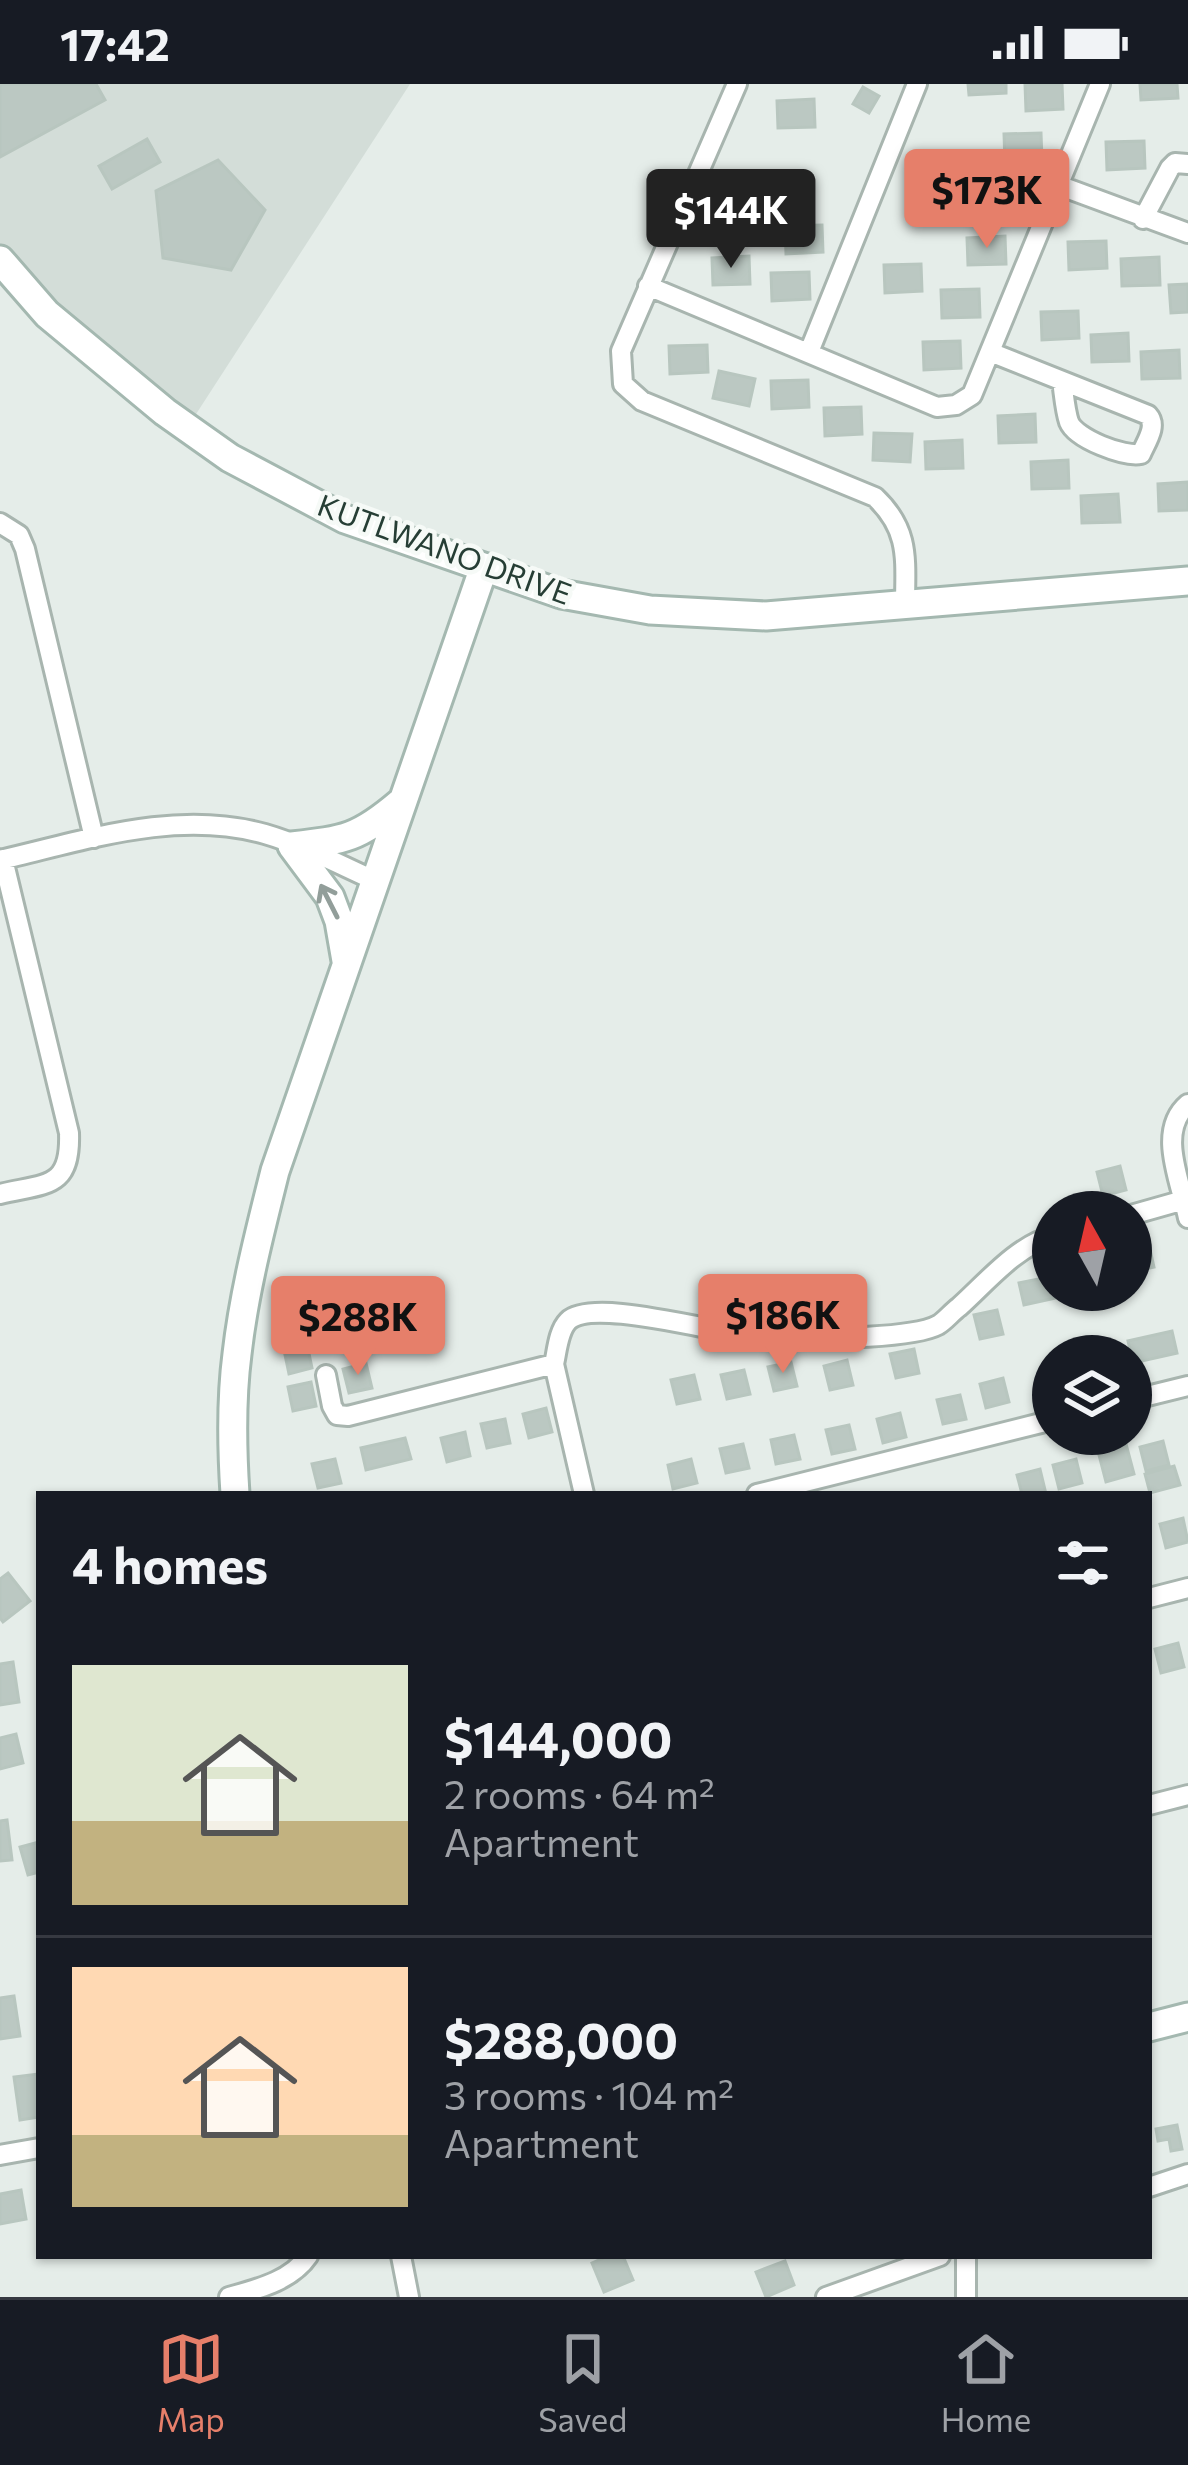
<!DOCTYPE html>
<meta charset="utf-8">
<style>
body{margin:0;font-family:Commissioner,sans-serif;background:#20242c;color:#f1f3f6;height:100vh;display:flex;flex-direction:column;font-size:45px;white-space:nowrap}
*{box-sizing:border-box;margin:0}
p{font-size:39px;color:#9ea1a6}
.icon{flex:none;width:66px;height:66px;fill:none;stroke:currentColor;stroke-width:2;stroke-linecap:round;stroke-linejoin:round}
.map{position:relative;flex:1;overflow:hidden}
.drawer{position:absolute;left:36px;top:1407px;width:1116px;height:768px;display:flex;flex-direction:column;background:#171b24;border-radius:0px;box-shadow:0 3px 9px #0004}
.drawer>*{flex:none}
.needle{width:78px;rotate:352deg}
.buttons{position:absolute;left:1032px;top:1107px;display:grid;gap:24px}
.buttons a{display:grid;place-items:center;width:120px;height:120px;border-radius:50%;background:#171b24;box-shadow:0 3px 9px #0004;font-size:60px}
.price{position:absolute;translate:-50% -102px;padding:0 27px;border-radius:12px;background:#e67f6a;color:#111;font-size:39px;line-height:78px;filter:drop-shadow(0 3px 6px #0008)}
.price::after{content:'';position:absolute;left:50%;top:72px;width:36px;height:27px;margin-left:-18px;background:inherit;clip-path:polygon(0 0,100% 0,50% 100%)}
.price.active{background:#222;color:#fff}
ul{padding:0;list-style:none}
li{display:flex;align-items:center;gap:36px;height:300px;padding:0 36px}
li+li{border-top:3px solid #363941}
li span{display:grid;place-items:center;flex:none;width:336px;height:240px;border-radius:0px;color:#555}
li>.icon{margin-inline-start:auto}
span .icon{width:144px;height:144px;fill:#fffc;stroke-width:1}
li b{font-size:51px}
h2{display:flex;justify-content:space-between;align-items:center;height:144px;padding:0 36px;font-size:51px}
.status{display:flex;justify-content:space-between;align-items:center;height:84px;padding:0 60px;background:#171b24;direction:ltr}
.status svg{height:33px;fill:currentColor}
.dock{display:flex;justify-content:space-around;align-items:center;height:168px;border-top:3px solid #363941;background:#171b24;font-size:33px;color:#9ea1a6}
.dock a{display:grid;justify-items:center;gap:6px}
.dock .active{color:#e67f6a}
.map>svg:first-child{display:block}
</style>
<div class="status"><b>17:42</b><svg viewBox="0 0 49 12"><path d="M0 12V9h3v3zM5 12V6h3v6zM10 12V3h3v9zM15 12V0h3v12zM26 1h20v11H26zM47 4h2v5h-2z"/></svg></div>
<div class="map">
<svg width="1188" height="2213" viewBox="0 0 1188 2213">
<rect width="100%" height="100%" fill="#e5ede9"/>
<path fill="#d3ddd8" d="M0,0H410L187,344L0,176Z"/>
<path fill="#bbc8c2" stroke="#b8c6bf" stroke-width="3" d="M0,0H96L105,16L0,73Z
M968,0H1006V9L969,11Z
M1025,0H1062L1063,25L1026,27Z
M1140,0H1177L1178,14L1141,16Z
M863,3L879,12L869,29L853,20Z
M814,15L815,43L778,44L777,17Z
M1041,49L1042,76L1005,78L1004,50Z
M147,55L160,78L112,105L99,82Z
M1144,57L1145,84L1107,86L1106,58Z
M218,76L265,126L231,186L163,174L156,107Z
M1024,99L1025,127L988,128L987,100Z
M771,119L772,146L735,147L734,120Z
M822,141L823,168L786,170L785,142Z
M1005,152L1006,180L968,181L967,154Z
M1106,157L1107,184L1069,186L1068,158Z
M749,172L750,200L713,201L712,174Z
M1159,173L1160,201L1122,202L1121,175Z
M921,180L922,207L885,209L884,181Z
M809,188L810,215L772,217L771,189Z
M1188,200V228L1171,229L1169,201Z
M979,205L980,233L942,234L941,206Z
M1078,227L1079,254L1042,256L1041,228Z
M1128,249L1129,277L1092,278L1091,251Z
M960,257L961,284L924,286L923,258Z
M707,261L708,288L670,290L669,262Z
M1179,266L1180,294L1142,295L1141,268Z
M719,287L755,295L749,322L713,314Z
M808,296L809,323L772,325L771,297Z
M861,323L862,350L825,352L824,324Z
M1035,330L1036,358L999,359L998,332Z
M874,349L912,350L910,378L873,376Z
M962,356L963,384L926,385L925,358Z
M1068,376L1069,404L1032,405L1031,378Z
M1188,398V426L1159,427L1158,400Z
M1118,410L1120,438L1082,439L1081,412Z
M1120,1082L1126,1106L1103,1112L1097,1088Z
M1149,1161L1154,1183L1131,1188V1165Z
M1053,1192V1206H1068L1069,1211L1024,1221L1019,1199Z
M997,1226L1003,1250L980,1255L974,1231Z
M1172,1247L1177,1269L1133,1279L1128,1257Z
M307,1260L312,1284L289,1290L284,1266Z
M914,1265L919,1289L896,1294L890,1270Z
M847,1276L853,1301L830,1306L824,1282Z
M791,1278L797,1302L774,1307L768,1283Z
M366,1279L372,1304L349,1309L343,1285Z
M744,1286L750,1310L727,1315L721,1291Z
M694,1291L700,1315L677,1320L671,1296Z
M1003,1294L1009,1318L986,1324L980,1300Z
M311,1298L316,1322L293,1327L288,1303Z
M960,1311L966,1335L943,1340L937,1316Z
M546,1324L552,1348L529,1354L523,1330Z
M900,1329L906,1353L883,1359L877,1335Z
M505,1335L510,1359L487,1364L481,1340Z
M849,1341L855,1365L832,1370L826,1346Z
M465,1348L470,1372L447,1378L441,1354Z
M794,1351L800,1375L776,1380L771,1356Z
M405,1354L411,1375L366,1386L361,1364Z
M1163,1357L1169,1381L1146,1387L1140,1363Z
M743,1360L749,1384L726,1389L720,1365Z
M1126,1360L1134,1390L1106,1398L1098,1367Z
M335,1375L341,1399L318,1404L312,1380Z
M691,1375L697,1399L673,1405L668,1381Z
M1076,1375L1082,1399L1059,1405L1053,1381Z
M1174,1382L1180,1401L1150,1409L1145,1390Z
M1040,1385L1046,1410H1022L1017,1391Z
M1183,1434L1188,1458L1166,1464L1160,1440Z
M8,1489L30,1517L3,1538L0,1534V1495Z
M1178,1559L1184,1583L1161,1589L1155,1565Z
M13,1578L19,1618L0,1621V1580Z
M16,1650L23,1679L0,1685V1654Z
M7,1736L12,1776L0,1777V1737Z
M39,1758V1788L28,1791L20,1763Z
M14,1912L20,1952L0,1955V1914Z
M39,1990V2033L20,2036L14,1993Z
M1177,2041L1182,2065L1171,2067L1169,2055L1158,2057L1156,2045Z
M21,2106L26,2135L0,2140V2110Z
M608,2172H623L633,2196L604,2208L592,2179Z
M785,2177L794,2201L766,2213L756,2188Z"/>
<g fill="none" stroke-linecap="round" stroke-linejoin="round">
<defs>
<path id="street" d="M737,0L621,267L623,300L642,317L875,413C911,447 905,477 905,523
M1058,101L1188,149
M1143,135L1170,84L1175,79L1188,80
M648,202L937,323L956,321L972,311L1100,0
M809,268L917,0
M990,268L1148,331C1158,342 1146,358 1141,370C1124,373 1076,355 1069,338C1065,326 1064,310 1062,297
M0,439L19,451L25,465L94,754
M0,776C87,756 176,725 265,750C303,761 340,781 376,797
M1188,1020C1156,1047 1181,1098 1188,1134
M0,1110C46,1099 71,1105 69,1049L3,775
M1131,1131L1184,1116
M554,1280C557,1268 558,1247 568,1237C594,1211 733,1255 774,1254C810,1254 910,1256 938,1241C945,1237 952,1228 959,1223C987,1198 1016,1162 1053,1152
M326,1291L332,1322L337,1331L348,1332L554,1280L584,1410
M1131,1316L1188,1302
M757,1410L1053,1336
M1149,1514L1188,1504
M1149,1721L1188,1711
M0,2071L39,2064
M1149,2103L1188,2090
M401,2172L409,2213
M966,2172V2213
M229,2213C257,2205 291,2197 308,2172
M826,2213L940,2172"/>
<path id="secondary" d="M0,176L47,230L165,328L230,374L345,435L561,510L650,526L766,532L1188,497
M346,877L339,837L330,813L292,762C345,756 359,754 400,719
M235,1410C232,1364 231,1316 237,1270C244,1208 260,1147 275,1087L484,483
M1149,1943L1188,1933"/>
</defs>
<use href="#street" stroke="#a8b5af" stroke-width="24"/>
<use href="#secondary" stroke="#a4b8b0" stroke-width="33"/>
<use href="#street" stroke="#fff" stroke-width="18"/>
<use href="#secondary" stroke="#fff" stroke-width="27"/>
</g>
<defs><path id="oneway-shaft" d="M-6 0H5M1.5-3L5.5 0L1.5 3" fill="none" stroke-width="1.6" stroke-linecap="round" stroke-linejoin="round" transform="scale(3)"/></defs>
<use stroke="#929e9a" href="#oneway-shaft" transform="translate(329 817) rotate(-117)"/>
<g text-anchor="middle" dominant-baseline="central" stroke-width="9" stroke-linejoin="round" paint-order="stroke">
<g font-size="30" fill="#263e35" stroke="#f6faf7">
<text transform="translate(445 464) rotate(20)">KUTLWANO DRIVE</text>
</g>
</g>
</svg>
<div class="buttons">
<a><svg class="needle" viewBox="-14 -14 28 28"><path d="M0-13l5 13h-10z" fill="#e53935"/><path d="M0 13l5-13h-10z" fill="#9ea1a6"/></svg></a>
<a><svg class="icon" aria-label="layers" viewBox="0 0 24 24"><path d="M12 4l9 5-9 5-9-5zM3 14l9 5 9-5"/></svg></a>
</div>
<b class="price" style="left:987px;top:167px">$173K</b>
<b class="price active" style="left:731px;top:187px">$144K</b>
<b class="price" style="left:783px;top:1292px">$186K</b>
<b class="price" style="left:358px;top:1294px">$288K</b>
<section class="drawer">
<h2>4 homes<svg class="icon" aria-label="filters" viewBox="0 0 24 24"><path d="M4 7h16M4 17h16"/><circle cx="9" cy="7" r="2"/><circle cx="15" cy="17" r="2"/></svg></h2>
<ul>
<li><span style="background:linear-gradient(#dfe7d0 65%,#c2b280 0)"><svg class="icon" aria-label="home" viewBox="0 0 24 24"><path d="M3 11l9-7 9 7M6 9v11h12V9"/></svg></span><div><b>$144,000</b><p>2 rooms · 64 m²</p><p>Apartment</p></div></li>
<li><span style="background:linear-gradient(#ffd9b3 70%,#c2b280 0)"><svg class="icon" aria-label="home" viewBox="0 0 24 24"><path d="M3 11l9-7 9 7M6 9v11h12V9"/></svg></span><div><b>$288,000</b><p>3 rooms · 104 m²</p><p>Apartment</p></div></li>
</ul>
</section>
</div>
<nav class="dock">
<a class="active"><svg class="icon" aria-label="map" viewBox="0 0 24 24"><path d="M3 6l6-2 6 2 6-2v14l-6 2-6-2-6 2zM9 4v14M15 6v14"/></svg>Map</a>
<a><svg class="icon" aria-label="saved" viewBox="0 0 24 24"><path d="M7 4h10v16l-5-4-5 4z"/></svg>Saved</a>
<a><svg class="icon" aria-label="home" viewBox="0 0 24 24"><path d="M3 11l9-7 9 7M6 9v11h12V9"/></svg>Home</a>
</nav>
